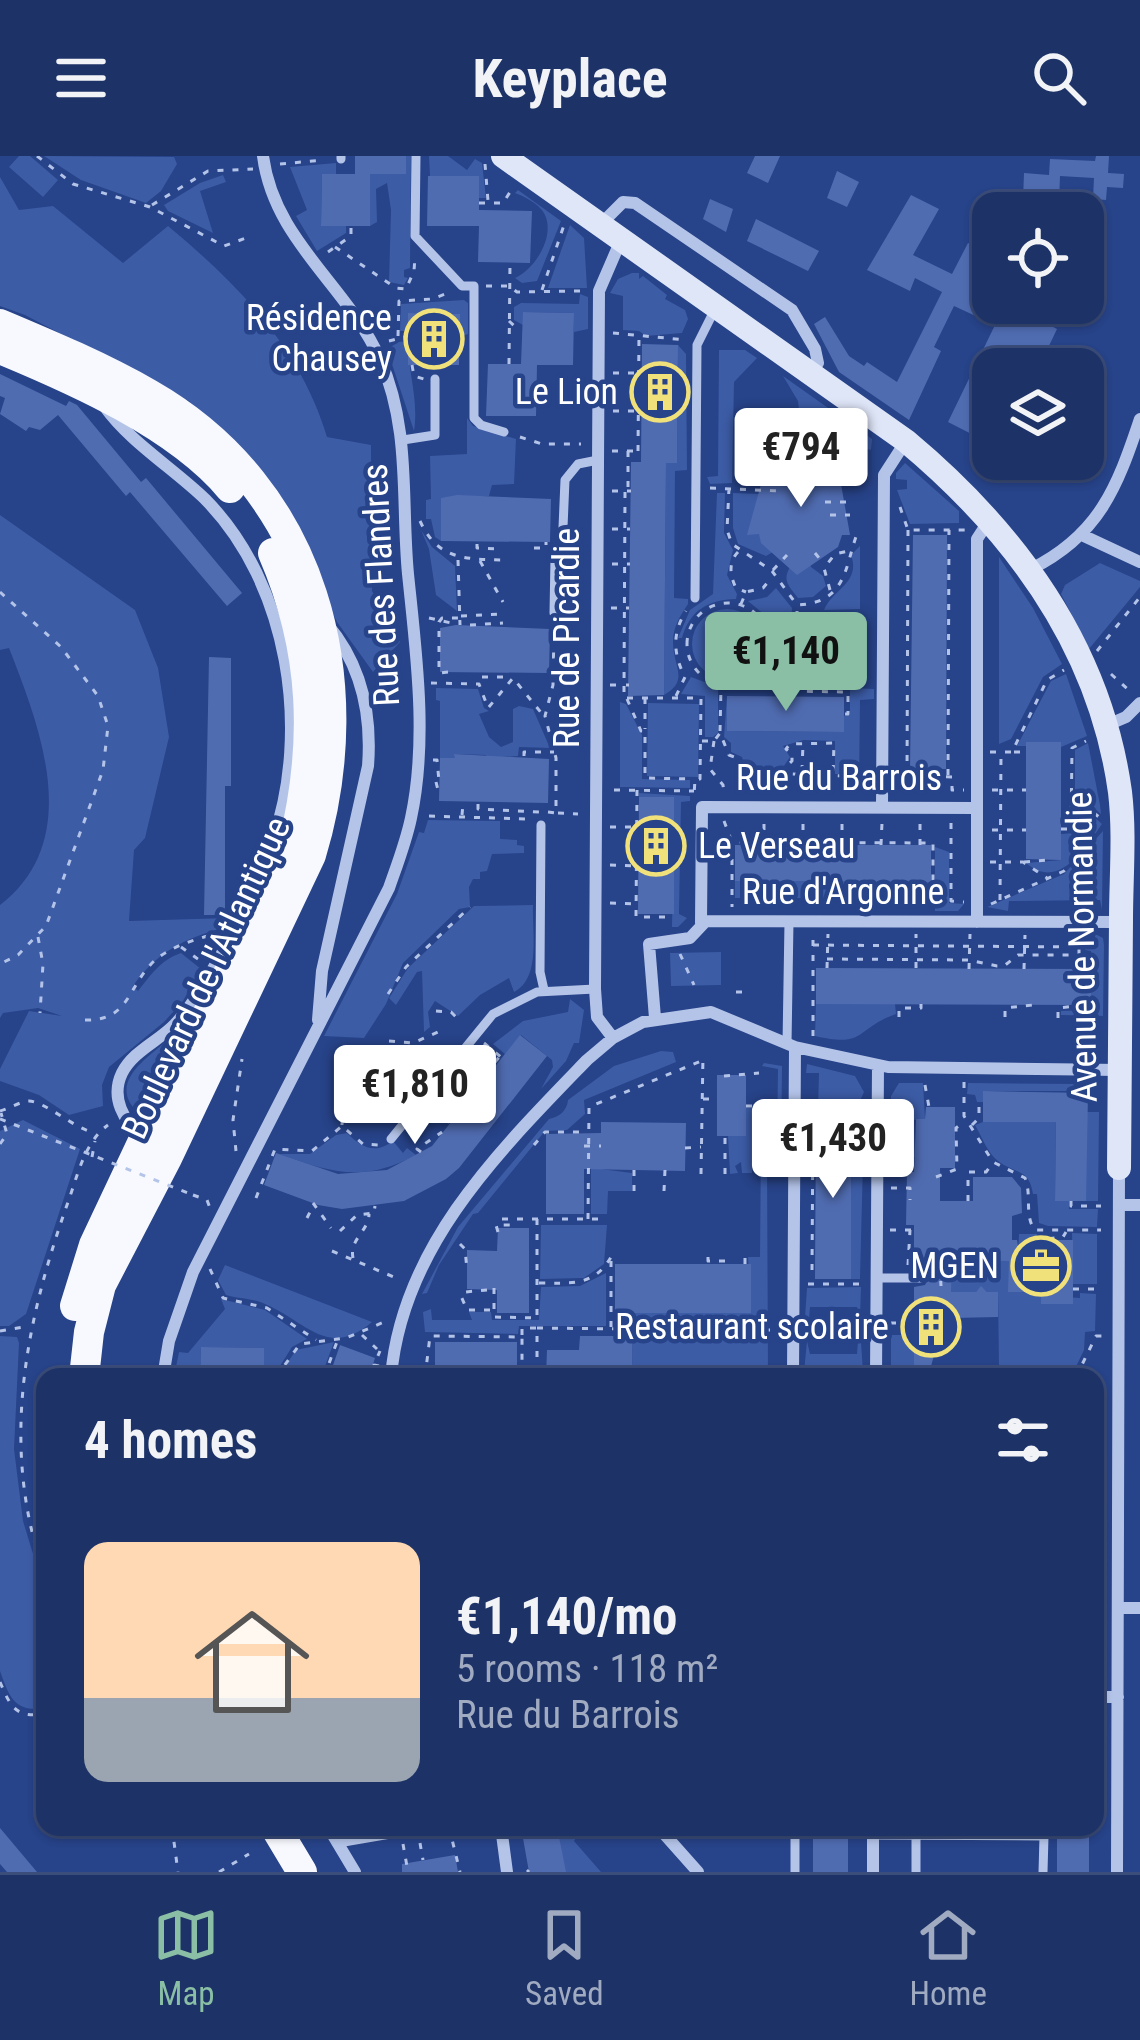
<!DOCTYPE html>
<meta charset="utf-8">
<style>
body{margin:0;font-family:"Roboto Condensed",sans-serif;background:#253a6d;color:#f1f3f6;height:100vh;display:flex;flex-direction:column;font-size:45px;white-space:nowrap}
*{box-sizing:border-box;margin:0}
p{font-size:39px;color:#a0aac0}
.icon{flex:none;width:66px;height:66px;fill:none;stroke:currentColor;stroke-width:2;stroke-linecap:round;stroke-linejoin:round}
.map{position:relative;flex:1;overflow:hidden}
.details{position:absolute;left:36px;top:1212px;width:1068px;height:468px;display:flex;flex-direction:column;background:#1d3267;border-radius:24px;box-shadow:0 3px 9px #0004,0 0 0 3px #3b4d7b}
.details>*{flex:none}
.buttons{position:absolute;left:972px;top:36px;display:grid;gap:24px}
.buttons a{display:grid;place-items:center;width:132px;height:132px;border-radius:24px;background:#1d3267;box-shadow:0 3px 9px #0004,0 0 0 3px #3b4d7b;font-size:60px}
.price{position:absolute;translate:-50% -102px;padding:0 27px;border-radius:12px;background:#fff;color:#222;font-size:39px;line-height:78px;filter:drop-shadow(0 3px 6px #0008)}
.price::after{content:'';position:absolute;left:50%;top:72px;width:36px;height:27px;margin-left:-18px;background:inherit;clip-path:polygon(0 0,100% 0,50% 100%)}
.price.selected{background:#8abfa5;color:#111}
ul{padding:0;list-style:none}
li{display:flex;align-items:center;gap:36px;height:300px;padding:0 48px}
li span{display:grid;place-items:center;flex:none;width:336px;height:240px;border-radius:24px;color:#555}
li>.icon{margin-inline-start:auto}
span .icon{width:144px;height:144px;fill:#fffc;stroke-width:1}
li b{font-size:51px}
h2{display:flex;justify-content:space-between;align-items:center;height:144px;padding:0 48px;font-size:51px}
header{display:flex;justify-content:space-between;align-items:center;height:156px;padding:0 48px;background:#1d3267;font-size:54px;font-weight:700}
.menu{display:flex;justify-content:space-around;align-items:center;height:168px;border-top:3px solid #3b4d7b;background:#1d3267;font-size:33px;color:#a0aac0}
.menu a{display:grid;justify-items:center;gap:6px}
.menu .selected{color:#8abfa5}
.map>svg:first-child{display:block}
</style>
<header><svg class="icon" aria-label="menu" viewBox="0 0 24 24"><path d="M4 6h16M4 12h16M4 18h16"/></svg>Keyplace<svg class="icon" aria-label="search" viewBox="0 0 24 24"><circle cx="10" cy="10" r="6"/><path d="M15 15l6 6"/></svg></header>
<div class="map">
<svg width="1140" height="1716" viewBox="0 0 1140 1716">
<rect width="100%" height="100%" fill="#274389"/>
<path fill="#3c5ca6" d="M19,0H30L58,24L43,41L9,11Z
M44,0L174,1L177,8L161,35L146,47L81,24Z
M406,0H411L410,112L404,114V121L408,122L404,129L389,126L391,54L387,27L376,33L377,66L370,70V18H406Z
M429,0H448L467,14L475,3L482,7L486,42H479V20H430Z
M336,7V18H322L321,69L346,70V77L317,95L296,60L307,54L290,11Z
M223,19L226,26L200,35L213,77L168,55L164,49L200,27Z
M0,21L19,54L53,50L123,107L168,70C238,128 301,193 327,281L371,289L372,435L400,486L373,516L337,466L277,344L189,245L25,159L0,150Z
M518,34L561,65L537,125L522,127L515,122C535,113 555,81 545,59C541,49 524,40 515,37Z
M570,69L584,82L587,132H548Z
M632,117H639V123L643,120L667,139L665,143L685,154L688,163L682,177L646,180L639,175L623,174V140L610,137L618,123Z
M580,138L588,141V173L574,176V157L524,156L523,169L514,164V151L521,147L579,148Z
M464,144L468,147V178L459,181V158L409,157L408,175H400L401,148Z
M408,185C408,217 419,244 414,275L387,193L399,186Z
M678,189L686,198L687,314L675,315L674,442L688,443V448C680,460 673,471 673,486C673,511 690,524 664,539L666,307L677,306Z
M719,194H745L757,202L734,226L732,327L710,328L707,321L718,320Z
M783,220L872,283L871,294L858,291L838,274L800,263L798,245Z
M467,262L473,270L516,283L514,328L492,329L489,340L441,342V385L435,381L431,363H426V344L431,343L430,300L467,298Z
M802,270L837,279L854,292L843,300L839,312L812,310L802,282L795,298L778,297L776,294Z
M905,307L959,355V367L910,368L897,334L907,333V324L896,323V317Z
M717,337H725L724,377L733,394L727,419L737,438L736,443C708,444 690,454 682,482H678L690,454L713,438Z
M733,337L759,338L780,392L766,400L738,388L733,372Z
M0,359L135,454L158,512L169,581L145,682L134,694L129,765L228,762L223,772C183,783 157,796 133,830L138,835C151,819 160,804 181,797L201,813L183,845L164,866L109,911L102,929L103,950L69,959L39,939L0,925V913L29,855L62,860L38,852L3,857L0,862V749C84,684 41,574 9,492L0,494Z
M421,374L432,391L455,410L457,455L436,439L429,393Z
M860,390V453L824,454C833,433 861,427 851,399Z
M999,401L1033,452L1062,508L1043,521L1011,583L999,588Z
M808,403L811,411L823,420L826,430L813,441L798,442C785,426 782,422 794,405Z
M1100,407L1140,425V431L1089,493L1061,438L1065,429Z
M776,432L792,452L791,468L773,477L766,460L748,445L767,441Z
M692 488a35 35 0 1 1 70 0a35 35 0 1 1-70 0Z
M1066,518L1087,580L1061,591L1060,586H1027L1026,590H1017L1051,525Z
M691,521L718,531V577L713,581H705V540L681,538Z
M436,532L478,533L484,552L489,555L479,558L489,581L501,591L513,586V553L519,550L533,553L550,592L519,591L518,600L487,602L486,599L455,598V602H440V545L436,544Z
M850,532L874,533V543L860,544L859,630L848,627L847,618H835V585L804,584L783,590L790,601L782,613H745L742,601L731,596V587L724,581L727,540V575L843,576L844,560L850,559Z
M620,546L626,548L642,579V623L690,624V632L620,631Z
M648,547L699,548L698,621L647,620Z
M1088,587L1100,649L1101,658L1075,636V594Z
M639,637L690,640V645L681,646L679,758L687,762L678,771H672L674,642L639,641Z
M1075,644L1102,668C1084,694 1058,735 1026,707L1061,704V678L1074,677Z
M428,664L500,665V683L517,684V689L524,690V697L492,698L487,715L480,716V723H473L469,731L470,751L459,753L403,807L386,848L364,882L324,880L397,738L419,676L424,677Z
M1103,675L1102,754L1100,744L1009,745L1008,755L987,751L1064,718Z
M935,691L949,696V747L964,748L958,755H935Z
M735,725L931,726V742H735Z
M533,749C532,778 541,822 514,836L509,822L480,839L458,860L435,845L428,856L430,871L424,876L422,815L417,816L396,849L389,842L408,812L474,750Z
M1095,778L1103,782L1104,789L1103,860L1061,859V855L1091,854V795L1085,794V790H1095Z
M721,796V829L671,830L670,797Z
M570,843L584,854L579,887H574L566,905L541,933L553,911L552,904L521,879L505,898L493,888L523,865L568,856Z
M816,848H895L896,858C854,873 867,892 815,880Z
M194,854L143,961C104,930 143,905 168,884C179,876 186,865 194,854Z
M661,895L673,896L676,906L584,944L585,958L567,974L545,975L478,1057L473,1058L439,1109L427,1137L422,1138L458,1071L549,963C559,961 567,955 568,944L614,910Z
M764,907L782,910L781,999L767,1000L768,1221H632L633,1171L615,1170V1157L751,1156L748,1101H760L761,981H777L778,913L762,910Z
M807,908L855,920L864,936L860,945L864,959H806V954L818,953L819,917H806Z
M899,927H923L925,963L914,964L915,1001H902L903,980L891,979V940Z
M968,927L1079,928L1093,935H984L983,946H977L975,939L967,938Z
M746,952H753L752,1017H742L741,1006L735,1010L738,1017L730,1018L728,980H745Z
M1085,956H1099L1098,1045H1086Z
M1056,962L1055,1045H1069V1053H1098L1097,1071L1048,1070L1039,1067L1037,1038H1033C1029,1012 1015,1018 998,1005C988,998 981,979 975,969L983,966H1052Z
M23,964L80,993L26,1158L9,1170H0V975Z
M851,967H864L860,1123H851Z
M347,977C361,991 375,999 393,985L403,997L407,992L416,999C363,1027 333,1017 279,998H310L336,979Z
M591,995H600L601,1013L632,1017V1035H608L607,1058H591Z
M541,1069H607L604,1108L584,1122L540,1123Z
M1072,1077L1097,1078V1128H1073Z
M1019,1078H1037L1032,1104L1009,1105V1135C1033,1136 1056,1141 1080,1142V1137L1096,1138L1095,1175L1085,1176L1084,1194L1071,1221H891V1179H914L915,1214L999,1213L998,1137L987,1136L981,1131L976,1136H951L944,1104L999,1106L1000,1097H1018Z
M225,1109L372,1166C328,1204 304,1164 265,1148C253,1142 238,1143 226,1139L218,1124Z
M606,1117V1170H519L518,1178L425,1176L423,1156L431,1153L432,1164H472L469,1156H491L492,1164H539L541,1131L580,1130Z
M861,1131L860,1163L857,1151H810L809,1164L805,1161L807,1132Z
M221,1143L265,1154L307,1183L292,1191L273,1221H264V1192L201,1191L200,1221H174L179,1196L188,1197L225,1153Z
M0,1180L17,1181L19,1187L14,1293L23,1365L45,1437V1552C14,1557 9,1540 0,1515Z
M807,1185L810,1198H857L858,1185L861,1186L863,1216H804Z
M334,1186L321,1221H278L296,1194Z
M557,1671H583L574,1685L601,1716H564Z"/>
<path fill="#506cb1" d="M355,0H406V18H370V70H321L322,18H355Z
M755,0H780L768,27L747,17Z
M1096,0H1109L1108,17L1124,18L1123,32L1107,31L1106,44L1093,43L1094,22L1060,20L1059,47L1023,45L1024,17L1049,19L1050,3L1095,5Z
M837,15L859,26L847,51L827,42Z
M428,20H479V54L532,55L530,107L478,106L479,70H427Z
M911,39L939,53L913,99L952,118L968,87L993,99V147H1023L1029,158L1057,173L1038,213H993V289L948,266L995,169L954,150L934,191L941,195L909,264L839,216L814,168L825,161L849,200L864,210L867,206L897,226L942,136L915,122L910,135L867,114Z
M710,43L733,53L726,76L703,63Z
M756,63L819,95L808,115L747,85Z
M523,156L574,157L573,209H537L536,260H486L488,208H521Z
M408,157L460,158L459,209H408Z
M642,188L678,189L677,307H666L664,539L628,540L631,306H641Z
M0,218L66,250L69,245L77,249L141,326L146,322L242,437L227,450L130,336L126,340L58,259L40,274L29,271L26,275L0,258L5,242L0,240Z
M802,281L807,297H822L830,310L838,311L850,379H842L838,391L797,419L761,387L759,378L747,379L766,310H790Z
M457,339L551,343L550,386L441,385V342Z
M913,379H947L946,613H910Z
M456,469L550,473L549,517L440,516V472Z
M209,501L231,502V630H225V759H204Z
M727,540L844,541V576L727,575Z
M1026,586H1061V704L1026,703Z
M454,598L549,603L548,647L439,645L440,602H455Z
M639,641H674V758H638Z
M735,689H931V726L735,725Z
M816,812L1091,813V849L816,848Z
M520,879L547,900L459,1012L446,1023L404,1045L342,1053L318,1049L264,1029L276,997L338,1018L387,1014L432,990Z
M717,919H746V980H717Z
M983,935L1088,937L1086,1045H1055L1056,966H983Z
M926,951H955V1012H940V1045H973V1021H1012L1021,1032L1022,1057L1012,1060V1084H1017L1025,1136H1008L1009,1105L952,1104L951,1136H976L981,1130L987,1136H998V1161L952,1162V1174H944L939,1181L930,1214H914V1175L906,1167L914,1160V1131L925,1129L929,1121L923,1114L914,1113V1069H906L907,1016H914L916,963H925Z
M601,966L686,967L685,1015L584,1013V1058H546V978L601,977Z
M816,967H851V1123H815Z
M498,1072H529V1157H497V1134L467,1133V1094L497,1095Z
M1042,1084H1073V1148H1041Z
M615,1108H751V1157H633L632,1221H546L547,1194H579L580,1180H615Z
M435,1186H517V1221H435Z
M340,1189L375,1202L369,1221H329Z
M201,1191L264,1192V1221H200Z
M521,1671H557L566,1716H529Z
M813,1671H848V1716H813Z
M0,1672L37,1716H7L0,1708Z
M1057,1681H1089V1716H1057Z
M455,1699L458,1716H402V1708Z"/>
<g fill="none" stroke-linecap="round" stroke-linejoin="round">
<path stroke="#b4c4e9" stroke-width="3" stroke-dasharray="6 9" stroke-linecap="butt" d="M37,0L73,28L150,51L224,90L246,82
M280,8L324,4
M485,8L488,45
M479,47H503L512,33
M152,49L208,15L253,13
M335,91L396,132L406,133L414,115L415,101
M328,96L351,80V70
M486,130H509L517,136L582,135
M542,134L564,69
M509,165L520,175
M613,177L686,184
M398,180L399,145L432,143L448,137
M389,185L408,180
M509,208L510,106
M412,209L414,220L424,223
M613,217H642
M613,255H641
M797,267L839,278L856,292
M520,281L542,288H581
M612,295H641
M628,295V335
M638,295L639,179
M764,318L787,319
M816,319H840
M710,332L781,335
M729,332L727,374L732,388L772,415L797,449
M612,335H631
M625,336L624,529H629
M825,346H846
M900,351L908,374H965
M830,359H850
M420,365C438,404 465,403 503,404
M612,373H630
M908,374L907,620L952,621V634H964
M477,388V392L503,393
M534,392H546V386
M738,396C728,406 730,420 736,432L746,436
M815,397L824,408
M458,404L460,469
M480,405L503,446
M612,408H630
M773,414L787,399
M830,434L824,412L835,398L849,395
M0,436L61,491L98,540L108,570L103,614L46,770L18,799L0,808
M687 488a41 41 0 1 1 82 0a41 41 0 1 1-82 0Z
M741,448L746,436L763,432L772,421
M611,452H629
M461,460L503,458
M429,462L451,467V472
M470,469L503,467
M797,476V449C847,447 845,410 857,378
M1097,495L1140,441
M448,516L439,517V466L442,462H460
M1111,518L1131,536
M482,521H509
M431,527L479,528L488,552L513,522L543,559
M610,529H624V542H701L700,623H695L694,640
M782,529L783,535L848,536V558H844
M676,540L685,521C673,498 672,477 686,455
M645,542V573
M627,543L641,575H645V622L694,623
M720,575L721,531
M702,585H714L720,577L729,599L739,603L743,616L845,620L847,628L869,634
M714,585L710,613L723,629L724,637
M990,596H1012L1047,524L1064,514
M1014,596H1026
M524,600V596H554
M433,604H437L439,625
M802,615L803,588
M779,617L792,605V598L786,593L790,588L834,587L833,619
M948,619L949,374
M436,626L439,638
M614,634L694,635
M637,634L636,761H669V758
M992,634H1026
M1071,637L1100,662
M478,648V653L539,656
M548,656L556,657V602L545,560L553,529L554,473
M558,657L578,658
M462,659L463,648
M429,660L527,663
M724,665L732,686L933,687V747
M951,667V745L964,746
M610,671H639
M1061,673H1071L1072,592L1086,585
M992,674H1026
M732,688V751
M764,689V666
M803,689V666
M842,689V667
M881,689L882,667
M920,689V667
M990,706H1023L1047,722
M1024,706L1048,704
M610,709L639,710
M1000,744L1001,597
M610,747L638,748
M991,748L1064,715L1100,675
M38,781L43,808L40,857
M813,789L1079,791
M181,791L198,803
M680,798L694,829
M827,803L969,804L997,810H1004L1018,799H1079
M827,812L828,778
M916,812V778
M969,813L970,778
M1024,813L1025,779
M1079,813V780
M736,836H744
M388,838L406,811L470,751
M436,855L451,856L457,862
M899,861V852H921V848
M1005,861V852L1033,849
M1058,862V852L1086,849
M85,864C130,865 127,831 154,805C170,791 195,783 216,778
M813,880V782
M389,885L413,887L438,876
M484,887L502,902
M1084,901L1085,862H1097
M460,917L478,932
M724,920L759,917
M964,926V960L993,1006L1025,1022C1032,1038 1024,1061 1035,1074H1101
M925,929L929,951
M703,943H717
M746,950H758
M433,953L450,967
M0,955C9,953 21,945 29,945C46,946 73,972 95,977
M811,963H862
M448,965L500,900
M342,969L343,955
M972,969L979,962V949H983
M0,988L7,978L1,957
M534,989L545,976H586
M584,990H601
M685,992L701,991
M236,995L233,964L242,903
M421,996L417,993L442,976
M92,1001L95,985
M891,1010L914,1009
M757,1017V981
M701,1018L703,899
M725,1018V980
M936,1021L957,1013L956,972L965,965
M891,1032H910V1044
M634,1035V1014
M664,1035L665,1014
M193,1039L207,1044L210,1052
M256,1042L275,993L312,995L342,970L363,988L379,989
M968,1045V1016H986L992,1008
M1071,1045V1050H1101
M313,1047L331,1072
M307,1062L312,1052
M502,1063H607
M588,1063L589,951L701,905
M890,1074H919
M340,1075L357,1059L374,1057L375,1050
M498,1076L496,1069H517
M460,1088L465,1093L467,1114
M332,1095L401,1124
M708,1101V1105H729L728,1108
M353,1102C349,1083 369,1075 369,1058
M1035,1104L1039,1084L1063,1081L1066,1076
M745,1108V1101
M908,1109L910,1074
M924,1109L940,1111L941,1130
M210,1113L223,1142L267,1152L316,1184
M812,1114L813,963
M539,1127C570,1127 594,1131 611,1101
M808,1128H864
M494,1132V1161L537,1162V1063
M1073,1133H1100
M487,1134L465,1136L461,1140L467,1154H497
M890,1167H906
M611,1171V1103
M537,1172L626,1173V1180
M768,1174H770
M0,1175L29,1170
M362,1179L377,1193
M522,1179V1172H537V1221
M379,1210L374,1209L380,1195
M276,1221L300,1188L346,1182L384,1166
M324,1221L338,1183
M425,1221L430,1180L522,1181V1221
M813,1221L863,1219
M1076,1221L1096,1180H1102
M1095,1292L1106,1287
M45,1419C0,1295 24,1171 67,1049C77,1022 84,986 108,969
M0,1526C11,1552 16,1562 45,1558
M1095,1667H1096
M172,1671L178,1716
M449,1671L460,1716
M420,1687L423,1704
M403,1688L408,1716
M219,1716L249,1698
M527,1716L529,1714"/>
<path stroke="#b4c4e9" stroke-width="9" d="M416,0L415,80L462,130H474V262L481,269L504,276
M341,3V0
M403,284L435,279V223
M695,442L697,189L716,151
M554,457L555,402L562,395L565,324L578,308L598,304
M541,669L540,816L544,834
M787,888L789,766
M391,983L493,858L537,836L595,833
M877,1122H920
M873,1679L1044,1680L1043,1716
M338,1687L431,1671
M795,1716V1671
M916,1716V1680"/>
<path stroke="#b4c4e9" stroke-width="12" d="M601,68L623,46L635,47L792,154L815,193L818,207L810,219
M105,251C129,285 174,313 205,343C289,428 311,574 273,684C259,727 206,837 175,868C159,885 133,895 122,917C110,942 124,965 142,981
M1084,380L1140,406
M1031,413C1099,379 1117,332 1140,263
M1105,570L1126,561L1140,547
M882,652L884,319L906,285
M977,766V383L990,363
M701,767L702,651L976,652
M655,862L649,788L690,782L706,765L1121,766
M318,864L322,815L368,610C372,558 361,508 327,468
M613,882L597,861L595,833L599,135L621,84
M1119,1049H1140
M793,1174H876
M163,1221L169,1185L193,1116L389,732C397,709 406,686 411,662C428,583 416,496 408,418C401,344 411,273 380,203C347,129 274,85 263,0
M391,1221C402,1090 500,994 587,904L613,882L643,866L711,856L795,891L888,911L1120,914
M793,1221L795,891
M876,1221L878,909
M1118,1452H1140
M1095,1541H1118
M328,1671L355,1716
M501,1671L507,1716
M658,1671L698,1716
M873,1716V1671
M1117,1716L1119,1012"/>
<path stroke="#dfe6f8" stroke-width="24" d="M503,0L906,285C1015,376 1100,491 1120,636C1125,678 1121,722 1121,764C1120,847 1120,929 1119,1012"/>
<path stroke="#f7f9fe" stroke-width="30" d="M0,168C50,189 102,211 149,238C315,333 364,524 311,699L167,1002L101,1129L89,1176L84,1221
M0,193C75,224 177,269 230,332
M75,1150L94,1089L144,983L293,690C318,588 315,494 273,397
M275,1671L302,1716"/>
<path stroke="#b4c4e9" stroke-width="3" stroke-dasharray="6 9" stroke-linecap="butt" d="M0,963L193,1039"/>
</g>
<defs>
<symbol id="building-ring" viewBox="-11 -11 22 22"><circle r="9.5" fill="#274389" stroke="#f1e17a" stroke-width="1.5"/><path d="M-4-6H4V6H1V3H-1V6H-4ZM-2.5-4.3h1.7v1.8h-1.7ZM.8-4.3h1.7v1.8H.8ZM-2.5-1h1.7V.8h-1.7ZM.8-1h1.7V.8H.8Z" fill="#f1e17a"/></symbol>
<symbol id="office-ring" viewBox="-11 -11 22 22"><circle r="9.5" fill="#274389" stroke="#f1e17a" stroke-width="1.5"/><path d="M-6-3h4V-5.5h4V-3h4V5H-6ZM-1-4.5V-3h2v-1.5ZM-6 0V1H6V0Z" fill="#f1e17a"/></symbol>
</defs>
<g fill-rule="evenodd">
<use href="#building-ring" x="401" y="150" width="66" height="66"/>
<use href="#building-ring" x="627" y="203" width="66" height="66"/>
<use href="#building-ring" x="623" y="657" width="66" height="66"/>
<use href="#office-ring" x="1008" y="1077" width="66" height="66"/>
<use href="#building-ring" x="898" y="1138" width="66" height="66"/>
</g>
<g text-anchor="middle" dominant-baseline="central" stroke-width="9" stroke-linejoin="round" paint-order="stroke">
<g font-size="36" fill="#fff" stroke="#274389" text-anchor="end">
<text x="392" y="162">Résidence<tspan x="392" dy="41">Chausey</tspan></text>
<text x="618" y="236">Le Lion</text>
<text x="698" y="690" text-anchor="start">Le Verseau</text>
<text x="999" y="1110">MGEN</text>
<text x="889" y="1171">Restaurant scolaire</text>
</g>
<g font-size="36" fill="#fff" stroke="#274389">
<text transform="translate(381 429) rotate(-93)">Rue des Flandres</text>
<text transform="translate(567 482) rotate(-90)">Rue de Picardie</text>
<text x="839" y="622">Rue du Barrois</text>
<text x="843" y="736">Rue d'Argonne</text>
<text transform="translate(1082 791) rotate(-91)">Avenue de Normandie</text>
<text transform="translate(206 822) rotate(-65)">Boulevard de l'Atlantique</text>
</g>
</g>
</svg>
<div class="buttons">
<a><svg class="icon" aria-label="locate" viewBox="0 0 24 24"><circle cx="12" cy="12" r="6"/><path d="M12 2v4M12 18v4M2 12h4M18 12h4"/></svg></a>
<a><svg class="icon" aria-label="layers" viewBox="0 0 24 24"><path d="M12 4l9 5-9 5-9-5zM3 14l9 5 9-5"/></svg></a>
</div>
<b class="price" style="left:801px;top:354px">€794</b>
<b class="price selected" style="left:786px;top:558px">€1,140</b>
<b class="price" style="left:415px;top:991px">€1,810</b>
<b class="price" style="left:833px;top:1045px">€1,430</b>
<section class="details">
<h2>4 homes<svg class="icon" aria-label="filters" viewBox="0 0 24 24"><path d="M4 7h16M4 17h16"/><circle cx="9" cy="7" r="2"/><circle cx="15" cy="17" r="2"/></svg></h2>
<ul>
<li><span style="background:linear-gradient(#ffd9b3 65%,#9aa5b1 0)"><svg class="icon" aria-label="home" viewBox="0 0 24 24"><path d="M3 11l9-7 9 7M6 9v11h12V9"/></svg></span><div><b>€1,140/mo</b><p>5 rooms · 118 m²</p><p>Rue du Barrois</p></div></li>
</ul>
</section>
</div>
<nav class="menu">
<a class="selected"><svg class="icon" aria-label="map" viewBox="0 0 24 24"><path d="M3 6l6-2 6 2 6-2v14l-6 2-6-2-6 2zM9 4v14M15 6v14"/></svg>Map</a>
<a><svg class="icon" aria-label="saved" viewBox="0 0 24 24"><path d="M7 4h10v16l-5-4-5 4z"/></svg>Saved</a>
<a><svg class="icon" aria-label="home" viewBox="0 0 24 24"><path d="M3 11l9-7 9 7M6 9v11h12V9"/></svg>Home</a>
</nav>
